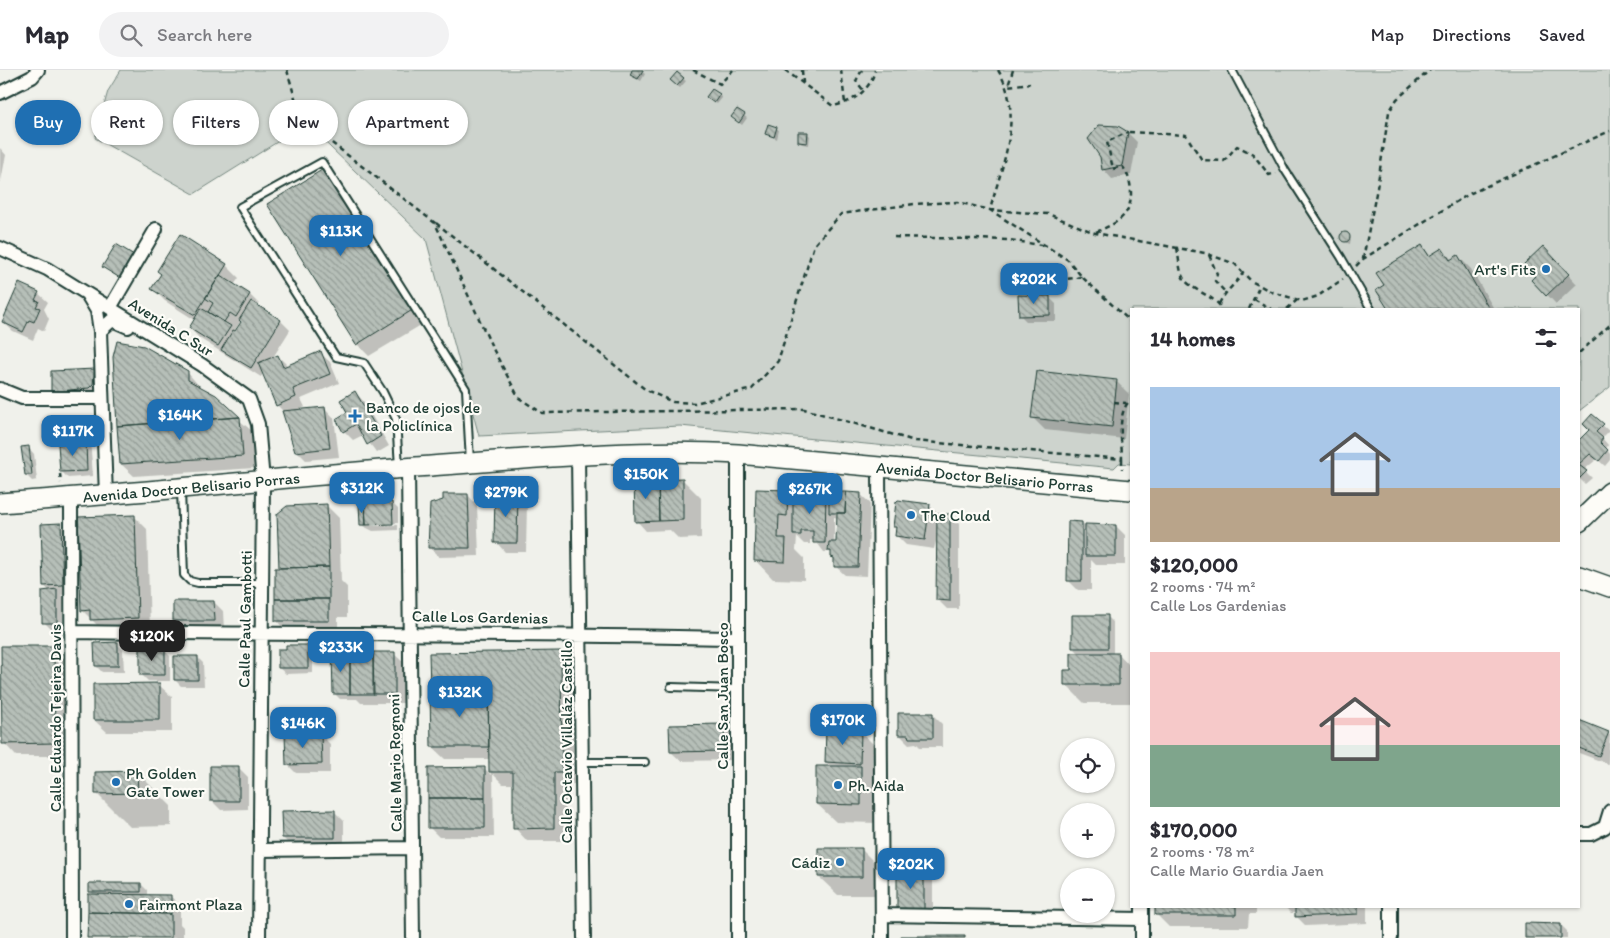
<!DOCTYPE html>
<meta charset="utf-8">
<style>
body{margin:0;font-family:Itim,sans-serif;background:#f2f2f3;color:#2b2b33;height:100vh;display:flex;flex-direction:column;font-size:19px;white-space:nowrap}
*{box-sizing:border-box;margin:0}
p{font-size:16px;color:#7c7c81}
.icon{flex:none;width:28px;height:28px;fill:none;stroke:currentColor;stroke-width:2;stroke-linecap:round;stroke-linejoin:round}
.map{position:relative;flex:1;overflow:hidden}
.drawer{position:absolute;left:1130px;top:238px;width:450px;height:600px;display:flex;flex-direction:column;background:#fff;border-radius:0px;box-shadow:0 1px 4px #0004}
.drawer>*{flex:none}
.guide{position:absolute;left:15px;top:30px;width:475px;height:45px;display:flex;gap:10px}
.controls{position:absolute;left:1060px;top:668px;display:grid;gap:10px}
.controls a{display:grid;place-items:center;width:55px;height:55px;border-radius:50%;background:#fff;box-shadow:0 1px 4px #0004;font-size:25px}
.price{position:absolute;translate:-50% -42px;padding:0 11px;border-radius:10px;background:#1f6fb2;color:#fff;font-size:16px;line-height:32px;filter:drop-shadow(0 1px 2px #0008)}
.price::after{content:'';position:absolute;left:50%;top:30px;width:15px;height:11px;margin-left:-8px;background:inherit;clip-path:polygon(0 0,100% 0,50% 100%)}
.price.on{background:#222;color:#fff}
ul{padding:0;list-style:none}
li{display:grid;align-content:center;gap:10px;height:265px;padding:0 20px}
li span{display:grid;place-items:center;height:155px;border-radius:0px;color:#555}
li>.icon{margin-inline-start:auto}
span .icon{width:90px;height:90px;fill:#fffc;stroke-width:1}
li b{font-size:21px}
h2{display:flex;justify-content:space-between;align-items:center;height:60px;padding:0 20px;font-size:21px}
.tag{padding:0 18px;border-radius:22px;background:#fff;box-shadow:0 1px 4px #0004;font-size:18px;line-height:45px}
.tag.on{background:#1f6fb2;color:#fff}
header{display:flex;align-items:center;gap:30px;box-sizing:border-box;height:70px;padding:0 25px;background:#fff;border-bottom:1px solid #e1e1e2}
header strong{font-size:24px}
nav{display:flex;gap:28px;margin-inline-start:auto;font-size:18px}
.search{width:350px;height:45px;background:#f2f2f3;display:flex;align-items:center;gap:12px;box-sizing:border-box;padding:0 18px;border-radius:28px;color:#7c7c81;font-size:19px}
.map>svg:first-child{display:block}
</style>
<header>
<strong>Map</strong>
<div class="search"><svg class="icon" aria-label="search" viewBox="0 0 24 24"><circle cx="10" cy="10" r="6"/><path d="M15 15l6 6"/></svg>Search here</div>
<nav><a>Map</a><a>Directions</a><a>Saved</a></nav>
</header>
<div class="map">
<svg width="1610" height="868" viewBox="0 0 1610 868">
<defs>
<pattern id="building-back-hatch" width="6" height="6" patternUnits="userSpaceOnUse" patternTransform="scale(1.25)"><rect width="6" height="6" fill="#b6bfb8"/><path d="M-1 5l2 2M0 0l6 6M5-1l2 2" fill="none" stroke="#939c96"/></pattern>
</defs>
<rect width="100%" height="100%" fill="#f0f1eb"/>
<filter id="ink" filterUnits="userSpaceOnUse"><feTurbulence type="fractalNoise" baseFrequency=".02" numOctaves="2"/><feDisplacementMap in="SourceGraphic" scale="10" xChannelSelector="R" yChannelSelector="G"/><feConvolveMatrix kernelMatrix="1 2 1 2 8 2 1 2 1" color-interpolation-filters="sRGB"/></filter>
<g filter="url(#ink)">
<path fill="#cdd3cd" stroke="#768880" d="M121,0H1610V317L1579,341V239H1131V394L1119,393L1114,398L680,356L479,366L426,169L306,54L194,124L95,68L108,21Z"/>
<path fill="#0003" fill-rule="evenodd" d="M634,0H640L645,4L641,11L631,5Z
M683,9L686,11L680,18L674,13Z
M719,25L722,28L717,34L710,29Z
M738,41L747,48L742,55L736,50Z
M776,58L779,60L777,69L767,64Z
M807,63L810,66L809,75L802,74L799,72Z
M1128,63L1137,72L1131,105L1112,109L1103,99Z
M0,78L6,85L0,116Z
M325,99L426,252L369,286L357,274Z
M1342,165L1351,168L1350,174L1342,171Z
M180,166L226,195L239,208L234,215L250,225L259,234L258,237L281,251L290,260L272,289L278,286L288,296L320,283L330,292L339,313L301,329L305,337L295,341L325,338L334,348L339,387L306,390L297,381L284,342L277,335L263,303L261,307L199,268L190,258L195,250L165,231L153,219ZM240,252L242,253L236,263L234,261Z
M1422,177L1431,186L1442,179L1452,190L1458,186L1471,199L1494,239H1390L1386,216Z
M133,186L126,213L104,197Z
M1552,187L1577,214L1556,234L1533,210Z
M38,223L48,232L44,239L49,249L44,261L38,258L33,270L13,261L3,252Z
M1049,227L1056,234V251H1026L1020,245Z
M94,301L104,310L102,324L62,330L52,321Z
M187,302L200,317L252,361L255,398L134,406L121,394Z
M1116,311L1129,324L1124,369L1045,360L1033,348Z
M355,322L364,332L389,376L377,383L363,365L353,370L344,361Z
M1592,346L1609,361L1602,368L1608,375L1606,379L1610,384V390L1605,396L1597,389L1584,400L1592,408L1585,414L1579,408V372L1590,360Z
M83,351L89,357L93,406L68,408L62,402L73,374L71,352Z
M28,377L34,384L37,410L32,411L26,405Z
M682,409L701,428V468L679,469L670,460L646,461L637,451Z
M787,422L795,429L825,424L830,430L860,424L870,433L867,506L845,505L835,496V490L831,482H824L815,470H810V474H804L797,467L796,480L804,488V510L773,509L755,490ZM835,442L852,445L835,444ZM834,447L838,448L837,474H834Z
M517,423L527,433L526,482H505L496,472Z
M468,425L477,435L479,486L439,487L429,477Z
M392,433L398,439V453L371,454V456L398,455V460L373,461L361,455Z
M929,435L939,445H950L959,454V539H947L938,530V464L934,479L906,475L897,466V460L894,456Z
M327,436L339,448L341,511L347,517V547H338V560H285L276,550L280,499Z
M135,447L147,459L150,560L104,562L82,540Z
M1082,453L1087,457L1116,456L1125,465V495H1096L1091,490V520H1078L1069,511Z
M60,455L70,464L72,524L61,525L63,527V558H50L44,552L50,521L44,516Z
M214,532L223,541L224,560H184L174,551Z
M1107,546L1113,552V584H1119L1131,597V633H1084L1065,614L1080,584L1074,578Z
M117,574L123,580L124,602H102L96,596Z
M307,576L313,583V603L286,604L279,598Z
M53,577L66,590L67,686H16L4,673Z
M164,580L170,586V611H148L142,605Z
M560,583L573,595L574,714H566V771H527L515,758L514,714H503L493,704L494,767H439L430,758L484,698L491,705L490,689H445L432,677Z
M394,584L404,593V633H361L357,629H340L334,623Z
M197,587L203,593L204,616H181L175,610Z
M159,615L172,627V662H107L94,650Z
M932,644L942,654V677H920L916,673L909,674L899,664Z
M1579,652L1610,665L1608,694L1579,683Z
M723,655L733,664L734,690L681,691L671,682Z
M861,662L880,681L879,753L836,752L817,734L831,697L826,692Z
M321,665L330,674V703H296L287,694Z
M238,697L248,707V739L221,740L211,730Z
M137,702L171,736V756L130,757L96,723Z
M334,741L344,751V777H292L283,768Z
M861,779L880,798V825H838L819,807Z
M924,801L933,810V850L907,849Z
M141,814L147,820V826H170L180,835V854L183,857V868H88L94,825L90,821Z
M1156,836H1264V839H1256V844H1249L1248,857H1169L1156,844Z
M1284,836H1367V853L1306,856L1296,846V843H1291Z
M1561,855L1567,861V868H1526Z"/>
<path fill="url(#building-back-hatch)" stroke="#1f3d34" d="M632,0H643L638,9L630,5Z
M677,2L684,8L677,16L670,10Z
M712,19L720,24L714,33L706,27Z
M737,39L745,44L739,53L731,47Z
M768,54L777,57L774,67L765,64Z
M1099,55L1118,56L1128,62L1122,96L1102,100L1100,87L1088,69Z
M798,62H808L807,73L798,72Z
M325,98L414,239L356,275L267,134Z
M1340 167a5 5 0 1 1 10 0a5 5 0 1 1-10 0Z
M180,164L227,194L195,245L151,219L161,204L157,201Z
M116,174L134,185L120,208L102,197Z
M1422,175L1429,186L1442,178L1450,190L1458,185L1489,239H1388L1376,220L1384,215L1376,203Z
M1543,176L1569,204L1546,226L1531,210L1535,206L1524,194Z
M220,205L250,224L236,247L230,243L224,252L208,242L213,233L205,228Z
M19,213L39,222L35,230L39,231L36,237L40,238L34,252L29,250L23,262L2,252Z
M1018,225L1050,226V245L1019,246Z
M251,231L281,250L251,298L221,280L233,260L235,261L241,252L239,250Z
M201,238L231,256L218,276L189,258Z
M117,271L144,276L188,301V310L216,325L240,347L117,356L113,287Z
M321,281L330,304L293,319L296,327L276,336L258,293L278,285L283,297Z
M95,299L93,314L89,318L51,322V301Z
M1037,301L1117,310L1112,357L1031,348Z
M355,321L381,366L367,375L356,354L343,362L336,349L347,342L340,330Z
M325,337L330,378L295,382L282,341Z
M1592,344L1604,354L1596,362L1603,368L1600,372L1608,380L1599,391L1590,384L1579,394V370L1589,360L1583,354Z
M240,347L243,386L120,394L117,356Z
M84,350L86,372L72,373L70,351Z
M86,372L87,401L60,402L58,374Z
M29,376L32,405H25L21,377Z
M1579,395L1587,401L1579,409Z
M683,408V450L659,451L658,409Z
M634,409H658L659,451L635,452Z
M756,419L788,420L787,446L779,445L778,468H786L785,492L754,491Z
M495,422H518L517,473H494Z
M829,422H846L845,443H829Z
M846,422L861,423L858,497H834V488L831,487V481H828L829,472H836L837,443H845Z
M793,423H826L825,473H813V461H801V465H793Z
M443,424H468L470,478H428L430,434L443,430Z
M898,430L930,434L925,470L895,466L896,457H893L896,432Z
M392,432L393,454L366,455L365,433Z
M359,433H365L366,455H360Z
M327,434L329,497L279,498L277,444L287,436Z
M937,444H950V531L936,530Z
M135,445L138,548L90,550V540L81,541L78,447Z
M1068,451L1082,452V511H1067Z
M61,453L63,515L43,516L41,454Z
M1085,454L1116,455V486H1085Z
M329,497V529H275V498Z
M57,519V553H42V521Z
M275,529H329V551H275Z
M173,531H214L215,551H173Z
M1072,545H1108V578H1072Z
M118,572V596H95L94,573Z
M286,575H308V598H278V579H286Z
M1,576H54L55,673L2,674Z
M140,579H165V605H140Z
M561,581L562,702H554V758L513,759V702H489L488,619L430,620L429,583Z
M373,582H395V624H373Z
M373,582L374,624H350V583Z
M332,583H350V624H333Z
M1071,583H1119V615H1064V600H1071Z
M174,586H198V610H174Z
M160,613V650H93V614Z
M488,619L489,677H431L430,620Z
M898,643H933V668H909L908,665H898Z
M1579,650L1609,662L1599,686L1579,678Z
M724,654L725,681L670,682L669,655Z
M826,659L861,661L860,694L825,692Z
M285,664H321L322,694L286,695Z
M210,696H239V731H210Z
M816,696H861V735L816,734Z
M485,697V728H428V698Z
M137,701L138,723L95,724V702Z
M428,728H485V758H428Z
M335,740V768H282L281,741Z
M818,778H862V807H818Z
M897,799L924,800V841L897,840Z
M89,813H141V822H89Z
M88,824L171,825V844L88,842Z
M1155,836H1236V845H1155Z
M1295,836H1358V844L1295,847Z
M88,842L171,844V868H87Z
M1525,853L1561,854V868H1525Z
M901,866H965V868H901Z"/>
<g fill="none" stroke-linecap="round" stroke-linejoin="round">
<defs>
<path id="lane" d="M1232,0L1285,100L1341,187L1371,239
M399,397L396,349L383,322L364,293L336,287L240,137L322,92L466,319L470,392
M181,420L184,505L190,511L198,513H261
M671,617L738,619
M582,692H645"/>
<path id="street" d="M0,23L32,7L38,0
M0,178L47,199L202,295L249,329L258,354L263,411L259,868
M88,226L97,241L100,261L106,426
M110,238L156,159
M100,261L112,250L128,257
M0,319L22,328H102
M578,385L584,868
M408,397L413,868
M879,398L882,868
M71,428L72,868
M71,562C293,565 516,563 738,568
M1579,764H1591L1605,757L1610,741
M260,780L412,778
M1142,836V868
M1391,836V868
M882,845L1142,849
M738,868V384"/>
<g id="secondary">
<path id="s1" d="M0,433C157,422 313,404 470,393C560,386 648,379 738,384L1131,420"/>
<path d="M1579,452L1610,422"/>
<path d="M1579,506L1610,517"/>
</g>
</defs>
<use href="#lane" stroke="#1f3d34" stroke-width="10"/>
<use href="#street" stroke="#1f3d34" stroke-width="16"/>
<use href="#secondary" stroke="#1f3d34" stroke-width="22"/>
<path stroke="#1f3d34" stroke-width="2.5" stroke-dasharray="5 4" stroke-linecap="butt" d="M287,0L301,49L435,153L492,277L519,328L542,343L804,339L915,371L1122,389C1122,372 1116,341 1131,330
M693,0L720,14L733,0
M785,0L833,36C853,32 870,21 875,0
M802,0L803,13
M841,0L845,33
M862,0L856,11L864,21
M998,0C1025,45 1002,94 990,140L1048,144L1095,163L1205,183L1235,194L1251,211L1272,222L1302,231L1318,226L1343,209
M1013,0L1008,16L1030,13
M1129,62L1186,65L1202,90L1224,91L1237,76L1253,84L1269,105L1276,103
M436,153L646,320L673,332L695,333L752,319L778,291L814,175L841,144L914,134L957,132L990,140L1068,190L1082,207L1131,252
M1096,162C1105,158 1118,153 1124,145C1135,133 1132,107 1122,96L1113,99L1107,72L1128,62
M894,167L1009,170L1047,176
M1177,178C1179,186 1179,202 1184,209C1194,222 1214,225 1222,239
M1209,185L1217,204L1215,211L1225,222
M1363,189L1377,118L1389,42L1397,29L1430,0
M1356,196L1363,189L1469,124L1610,61
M1033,224L1034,213L1082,207
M1254,229L1271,239
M1219,234C1225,221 1235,215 1243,203
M1249,239L1260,215
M1287,239L1297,230
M1579,283L1610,255
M1114,332L1126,333
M1122,389V399
M60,404L61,413"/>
<use href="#lane" stroke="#fdfcf7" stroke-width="6"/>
<use href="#street" stroke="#fdfcf7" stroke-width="12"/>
<use href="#secondary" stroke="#fdfcf7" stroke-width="19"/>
</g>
</g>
<g fill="#1f6fb2" stroke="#fdfcf7" stroke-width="2">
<circle cx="1546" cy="199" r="5"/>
<path d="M352.5 338.5h5v5h5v5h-5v5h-5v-5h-5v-5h5z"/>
<circle cx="911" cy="445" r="5"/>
<circle cx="116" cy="712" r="5"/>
<circle cx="838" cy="715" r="5"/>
<circle cx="840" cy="792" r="5"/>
<circle cx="129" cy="834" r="5"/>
</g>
<g text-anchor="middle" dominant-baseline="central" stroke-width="4.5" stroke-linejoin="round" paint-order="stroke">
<g font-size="16" fill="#1f3d34" stroke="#fdfcf7" text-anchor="start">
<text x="1536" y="199" text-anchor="end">Art's Fits</text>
<text x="366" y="337">Banco de ojos de<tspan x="366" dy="18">la Policlínica</tspan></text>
<text x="921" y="445">The Cloud</text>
<text x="126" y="703">Ph Golden<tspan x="126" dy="18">Gate Tower</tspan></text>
<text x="848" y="715">Ph. Aida</text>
<text x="830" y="792" text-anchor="end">Cádiz</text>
<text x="139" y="834">Fairmont Plaza</text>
</g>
<g font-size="16" fill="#1f3d34" stroke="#fdfcf7">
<text transform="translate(171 257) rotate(32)">Avenida C Sur</text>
<text stroke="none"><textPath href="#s1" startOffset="988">Avenida Doctor Belisario Porras</textPath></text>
<text stroke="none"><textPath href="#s1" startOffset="192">Avenida Doctor Belisario Porras</textPath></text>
<text transform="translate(480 547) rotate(1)">Calle Los Gardenias</text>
<text transform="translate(245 549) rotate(-89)">Calle Paul Gambotti</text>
<text transform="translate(722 626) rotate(-90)">Calle San Juan Bosco</text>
<text transform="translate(55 648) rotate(-90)">Calle Eduardo Tejeira Davis</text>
<text transform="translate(566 672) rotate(-90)">Calle Octavio Villaláz Castillo</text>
<text transform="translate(395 693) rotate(-91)">Calle Mario Rognoni</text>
</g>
</g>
</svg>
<div class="controls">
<a><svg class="icon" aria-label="locate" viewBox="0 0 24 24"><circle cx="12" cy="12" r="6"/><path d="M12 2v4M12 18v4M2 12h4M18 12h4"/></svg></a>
<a>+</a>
<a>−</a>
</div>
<b class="price" style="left:341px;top:187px">$113K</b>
<b class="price" style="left:1034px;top:235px">$202K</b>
<b class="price" style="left:180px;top:371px">$164K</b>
<b class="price" style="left:73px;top:387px">$117K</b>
<b class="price" style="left:646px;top:430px">$150K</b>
<b class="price" style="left:362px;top:444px">$312K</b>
<b class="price" style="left:810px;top:445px">$267K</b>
<b class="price" style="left:506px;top:448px">$279K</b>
<b class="price on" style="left:152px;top:592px">$120K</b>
<b class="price" style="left:341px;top:603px">$233K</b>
<b class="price" style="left:460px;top:648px">$132K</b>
<b class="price" style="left:843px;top:676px">$170K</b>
<b class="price" style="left:303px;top:679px">$146K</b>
<b class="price" style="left:911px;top:820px">$202K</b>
<div class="guide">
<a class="tag on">Buy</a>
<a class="tag">Rent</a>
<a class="tag">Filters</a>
<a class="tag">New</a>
<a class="tag">Apartment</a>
</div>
<section class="drawer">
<h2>14 homes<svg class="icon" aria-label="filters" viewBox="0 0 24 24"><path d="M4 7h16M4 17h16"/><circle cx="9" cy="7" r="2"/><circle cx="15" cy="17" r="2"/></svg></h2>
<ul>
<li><span style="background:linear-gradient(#a9c7e8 65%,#b9a48a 0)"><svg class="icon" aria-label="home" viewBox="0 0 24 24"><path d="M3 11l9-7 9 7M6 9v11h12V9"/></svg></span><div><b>$120,000</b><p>2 rooms · 74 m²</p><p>Calle Los Gardenias</p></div></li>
<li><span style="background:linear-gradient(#f6c9c9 60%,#7fa58c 0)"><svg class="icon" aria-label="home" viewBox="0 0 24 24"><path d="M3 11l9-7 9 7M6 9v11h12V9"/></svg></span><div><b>$170,000</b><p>2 rooms · 78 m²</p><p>Calle Mario Guardia Jaen</p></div></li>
</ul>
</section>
</div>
